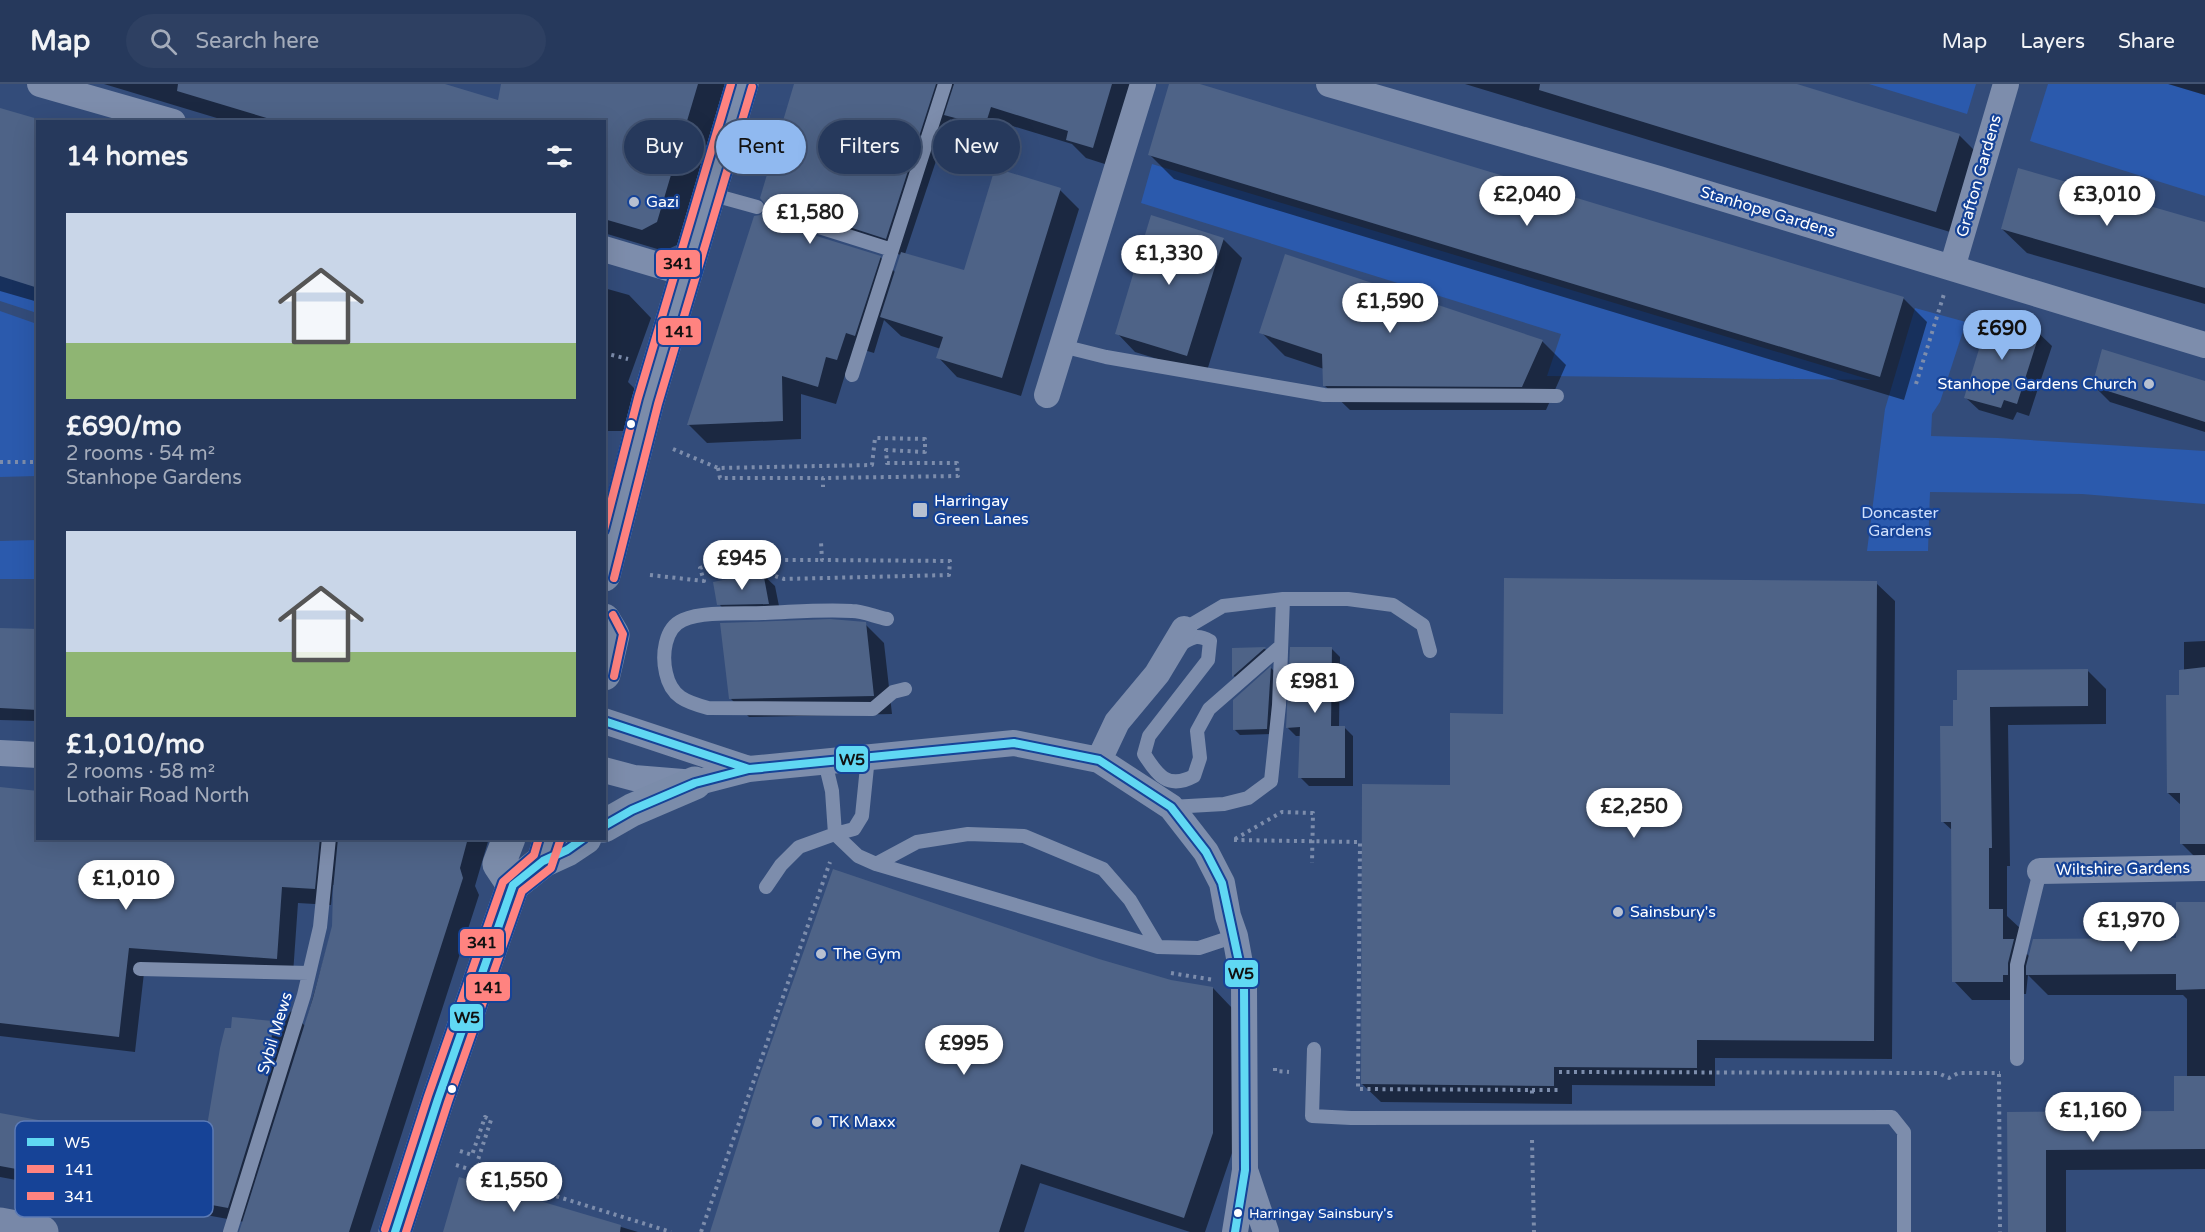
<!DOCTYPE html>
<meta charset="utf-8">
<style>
body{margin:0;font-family:"Varela Round",sans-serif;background:#2e4062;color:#f1f3f6;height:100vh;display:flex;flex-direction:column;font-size:22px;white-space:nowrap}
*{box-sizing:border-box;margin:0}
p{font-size:20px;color:#a4acbb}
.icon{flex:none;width:33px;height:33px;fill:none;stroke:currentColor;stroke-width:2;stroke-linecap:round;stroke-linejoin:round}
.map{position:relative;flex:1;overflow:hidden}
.drawer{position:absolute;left:36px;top:36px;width:570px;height:720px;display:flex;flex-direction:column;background:#26395c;border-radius:0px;box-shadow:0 6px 24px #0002,0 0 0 2px #425372}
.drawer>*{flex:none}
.banner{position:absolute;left:624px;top:36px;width:570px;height:54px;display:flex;gap:12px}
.price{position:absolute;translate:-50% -51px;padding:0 14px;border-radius:21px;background:#fff;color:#222;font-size:20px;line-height:39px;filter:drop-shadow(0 2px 3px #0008)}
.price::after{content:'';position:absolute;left:50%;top:36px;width:18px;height:14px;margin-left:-9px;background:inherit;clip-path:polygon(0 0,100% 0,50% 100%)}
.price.current{background:#90b9f0;color:#111}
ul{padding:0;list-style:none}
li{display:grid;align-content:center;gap:12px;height:318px;padding:0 30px}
li span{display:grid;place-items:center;height:186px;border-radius:0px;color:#555}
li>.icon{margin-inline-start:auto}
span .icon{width:108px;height:108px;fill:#fffc;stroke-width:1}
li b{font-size:26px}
h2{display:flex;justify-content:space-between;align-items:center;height:72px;padding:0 30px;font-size:26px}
.tag{padding:0 21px;border-radius:27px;background:#26395c;box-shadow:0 6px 24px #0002,0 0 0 2px #425372;font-size:21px;line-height:54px}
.tag.current{background:#90b9f0;color:#111}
header{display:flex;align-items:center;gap:36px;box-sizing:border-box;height:84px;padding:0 30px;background:#26395c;border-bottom:2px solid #425372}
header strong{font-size:28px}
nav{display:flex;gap:33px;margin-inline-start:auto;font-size:21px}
.search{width:420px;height:54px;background:#2e4062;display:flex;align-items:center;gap:15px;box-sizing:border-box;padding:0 21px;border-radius:33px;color:#a4acbb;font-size:22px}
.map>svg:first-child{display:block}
</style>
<header>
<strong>Map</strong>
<div class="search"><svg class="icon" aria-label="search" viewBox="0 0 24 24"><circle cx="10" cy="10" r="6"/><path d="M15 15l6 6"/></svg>Search here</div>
<nav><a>Map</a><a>Layers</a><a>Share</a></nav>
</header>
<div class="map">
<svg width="2205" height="1148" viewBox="0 0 2205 1148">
<rect width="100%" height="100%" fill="#334c7a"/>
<path fill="#2b5aad" d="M1869,0H1976L1967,30Z
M2048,0H2169L2205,11V112L2030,57Z
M1152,80L1871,296L1547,292L1561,250L1141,119Z
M0,137L37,147V229L0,217Z
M1915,224L1966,238L1940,318L1932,330L1931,352L1998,354L2205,367V420L2082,410L1930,408L1928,467H1867L1885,325Z
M0,227L37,240V392L0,393Z
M37,456V495H0V457Z"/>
<path fill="#0007" fill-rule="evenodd" d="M104,0H440L567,38H230Z
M586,0H726L679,160L664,167L604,149V38Z
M795,0H1136L1111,82L1086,74L1072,60L1009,41L1003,59L965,50L950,35L905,170L965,188L1060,106L1079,125L1021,312L957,293L938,273L941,265L901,252L884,236L874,269L864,266L855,294L845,291L836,320L801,310V355L707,359L689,341L760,133L767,127ZM813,145L820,146L901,171L896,189L880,173L808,150Z
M1171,0H1195L1903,214L1927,238L1904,316L1174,95L1150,71Z
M1465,0H1792L1959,51L1983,75L1960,151Z
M2168,0H2205V11Z
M0,25L40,38H38V218L0,207Z
M2205,140V220L2027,169L2002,145Z
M1223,155L1242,174L1206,290L1135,268L1117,249Z
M604,204L629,211L651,234L628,298L636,306L627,347H604Z
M2028,239L2052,262L2029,332L2017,328L2013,336L1979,326L1966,314Z
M1261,248L1542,257L1566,281L1546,326H1350L1324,301V285L1285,272Z
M2205,299V348L2110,318L2094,302Z
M762,490L775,502L781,532L731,533L719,520Z
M1876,499L1895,517L1892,975L1715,974V1002L1572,1001V1020L1381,1018L1362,1000L1451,702L1505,631Z
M865,540L884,559L892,630L749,633L730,614Z
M0,545L38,547V637L0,636Z
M2205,557V783L2182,760V722L2168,709L2184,587V558Z
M1331,564L1340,573L1339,643H1344L1353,652V702H1309L1300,693L1301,652H1296L1287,643Z
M1234,565H1265L1270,570L1239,597L1234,592Z
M1271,584L1277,590L1273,650L1240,651L1234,645V617Z
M2087,586L2106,605V640L2008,641L2010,782H2007V832L2021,845V864L2030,873L2178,856L2205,819V1085L2066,1086V1148H2009V1029H2176L2187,994V915L2183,911H2048L2028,891L2026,910H2021V916H1972L1954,897L1953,747L1942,737L1954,643V618Z
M0,704L38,754H489L475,802L479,811L370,1148H240L244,1138L0,1093V1030L204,1067L232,945L272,939L280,947L291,927L305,942L333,842L336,801H333L331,821L298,819L293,890L145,880L135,968L0,952Z
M1099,876L1171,898L1213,904L1232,924V1069L1205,1148H1190L1040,1099L1024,1148H711Z
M460,1095L638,1148H445Z"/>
<path fill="#4e6387" d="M178,0H445L498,16L501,0H698L657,138L642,146L604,135V38H280L177,7Z
M794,0H936L886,155L800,127L791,129L788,134L790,142L794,145L881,172L855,252L846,249L837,276L826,273L818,303L782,292L783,337L687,341L754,132L760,131L765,126V120L760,114Z
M954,0H1112L1093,64L1066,56L1068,47L991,23L985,42L944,31Z
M1169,0H1200L1904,213L1880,293L1148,71Z
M1540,0H1797L1960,50L1936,128L1539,6Z
M0,24L38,35V204L0,192Z
M995,84L1061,104L1002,294L936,274L943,253L880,233L901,168L964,186Z
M2018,84L2205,138V204L2001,145Z
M1151,131L1224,154L1187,272L1115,250Z
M1285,170L1543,256L1522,303L1323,302L1322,270L1259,249Z
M1991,226L2029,237L2026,244L2040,248L2017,320L2004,316L2001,324L1964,314Z
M2102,265L2205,297V338L2092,302Z
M763,488L769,520L717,521L713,498Z
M1504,494L1877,497L1874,957L1697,956V984L1554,983V1002L1361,1000L1362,700L1450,701V629L1503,630Z
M830,535L866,538L874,612L729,615L720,539Z
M0,544L38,545V626L0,624Z
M1266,563L1232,593V564Z
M1290,563H1332L1331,642H1345V694H1298L1300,643L1286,644Z
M1271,582L1267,645L1233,646V616Z
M2205,583V760H2180V709H2167L2166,611H2179V586Z
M2088,585V622L1990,623L1992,764H1989V825H2003V855H2014L2008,879V891H2003V898H1952L1951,738H1941L1940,642H1953V616H1957V586Z
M0,703L38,707V754H320L315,805L282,803L277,875L129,864L119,953L0,939Z
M338,754H468L460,784L463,794L349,1148H239L313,914L332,842L333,806Z
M833,785L1099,875L1171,896L1213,903V1049L1184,1134L1021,1080L999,1148H710L758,996Z
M2176,818H2205V905L2176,906V890L2026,891V882L2033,855L2176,854Z
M232,933L273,937L268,995L228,1124L0,1082V1029L203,1066L220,964L225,944H231Z
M2174,992H2205V1065L2046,1066V1148H2008L2007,1028L2174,1027Z
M459,1093L621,1141L620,1148H443Z"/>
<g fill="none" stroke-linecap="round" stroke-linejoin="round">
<path stroke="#7d8dac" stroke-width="4" stroke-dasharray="3 4.5" stroke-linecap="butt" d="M604,269L628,275
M1916,300L1944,210
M673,365L718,384L872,381L875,354L925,355V368L886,366L887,379H957L958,392L823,394V403
M0,378H38
M718,384L720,394H823
M764,482L777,476H822
M650,491L704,497L700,484L725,474L730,486L764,482L772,491L784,495L949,491L950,477L822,476L821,458
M1235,755L1282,728L1313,729L1312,779
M1234,756L1360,758L1358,1005L1532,1006V1010
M1171,889L1214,896
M1275,984V987L1289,988
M1559,988L1938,989L1949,994L1958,989H2000
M1999,990L2000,1148
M1532,1006H1559
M1532,1056L1534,1148
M460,1067L472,1071L485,1033L491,1036L477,1079L482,1089
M456,1081L671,1148
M701,1148L830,778"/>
<path stroke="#7d8dac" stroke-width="14" d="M710,110L757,123
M797,136L892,166
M1062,262L1106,273L1324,311L1557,312
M852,291L945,0
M887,535C876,533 863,527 852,527C823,525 793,528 765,529C741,530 704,527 683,536C664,544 662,572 666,589C671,613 686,618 708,624L873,625L893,608L905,605
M1184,545L1223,522L1283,515H1348L1393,521L1423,541L1430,567
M1179,561C1192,554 1196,549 1210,557L1208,576L1149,652L1144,670C1157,691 1168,706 1194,692L1200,674L1197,647L1209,625L1281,562
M825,678L832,707L835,750L854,745L862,732L868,673
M1171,723L1224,720L1248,714L1271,697L1279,621L1283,515
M968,750L1024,752L1103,785L1130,816L1158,863L876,780L917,758Z
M766,803L781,781L799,763L835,750L858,772L876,780
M1158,863L1199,864L1235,852
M140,885L309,889
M1314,965L1312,1032L1351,1034L1892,1033L1904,1048V1148
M2017,975V881L2040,787
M230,1148L304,911L320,843L329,754"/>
<path stroke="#7d8dac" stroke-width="26" d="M40,0L173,38
M1329,0L1659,95L2205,261
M604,165L685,189
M1952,184L2006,0
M1047,311L1143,0
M604,637L749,685
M0,669L38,671
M1099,676L1117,638L1157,590L1184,545
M604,686L634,694L695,699L749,685L1014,659L1099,676L1171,723L1206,768L1222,799L1228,832L1235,852L1244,901L1245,1086L1235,1148
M2040,787L2205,784
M1246,1089L1266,1148"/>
<path stroke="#7888a8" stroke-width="33" d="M0,1140L42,1148"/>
<path stroke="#7b8caa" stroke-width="33" d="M604,491L648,317L742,0
M604,536L613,551L604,590
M604,742L632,726L695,699
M509,754L499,780L513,801
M543,777L567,766L585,754
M395,1148L438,1015L513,801L543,777L550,754"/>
<defs>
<path id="bus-1" d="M604,637L749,685L762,684
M604,742L632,726L695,699L749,685L1014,659L1099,676L1171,723L1206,768L1222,799L1244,901L1245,1086L1235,1148
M395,1148L438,1015L513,801L543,777L567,766L584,754"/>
<path id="bus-2" d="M614,494L658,320L752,3
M406,1148L448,1018L522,807L551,784L560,757"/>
<path id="bus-3" d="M604,446L638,314L731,0
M613,531L623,550L614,592
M385,1145L428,1012L503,798L534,771L539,754"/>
</defs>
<use href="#bus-1" stroke="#164397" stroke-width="12"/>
<use href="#bus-2" stroke="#164397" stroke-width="12"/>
<use href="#bus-3" stroke="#164397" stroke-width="12"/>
<use href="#bus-1" stroke="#60d8f3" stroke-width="8"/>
<use href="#bus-2" stroke="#ff8380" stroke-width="8"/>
<use href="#bus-3" stroke="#ff8380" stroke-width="8"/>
</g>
<g fill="#b8c0d0" stroke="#164397" stroke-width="2">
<circle cx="634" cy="118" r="6"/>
<circle cx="2149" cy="300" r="6"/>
<rect x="912" y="418" width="16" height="16" rx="3"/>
<circle cx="1618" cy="828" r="6"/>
<circle cx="821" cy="870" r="6"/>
<circle cx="817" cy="1038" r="6"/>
</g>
<g fill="#fff" stroke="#164397" stroke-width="2">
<circle cx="631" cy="340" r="5"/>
<circle cx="452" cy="1005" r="5"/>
<circle cx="1238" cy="1129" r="5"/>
</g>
<g text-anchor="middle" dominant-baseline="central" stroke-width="4.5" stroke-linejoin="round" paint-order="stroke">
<g font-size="14" fill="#fff" stroke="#164397" text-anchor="start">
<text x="1249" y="1129">Harringay Sainsbury's</text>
</g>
<g font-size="16" fill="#fff" stroke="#164397">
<text transform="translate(1979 92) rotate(-74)">Grafton Gardens</text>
<text transform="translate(1768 128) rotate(17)">Stanhope Gardens</text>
<text transform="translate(2123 785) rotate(-1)">Wiltshire Gardens</text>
<text transform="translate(275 949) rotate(-73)">Sybil Mews</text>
</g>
<g font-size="16" fill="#fff" stroke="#164397" text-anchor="start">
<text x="646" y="118">Gazi</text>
<text x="2137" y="300" text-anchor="end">Stanhope Gardens Church</text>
<text x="934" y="417">Harringay<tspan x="934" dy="18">Green Lanes</tspan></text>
<text x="1630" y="828">Sainsbury's</text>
<text x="833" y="870">The Gym</text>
<text x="829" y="1038">TK Maxx</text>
</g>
<g font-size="16" fill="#d0e0fc" stroke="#164397">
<text x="1900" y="429">Doncaster<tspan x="1900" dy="18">Gardens</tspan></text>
</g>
</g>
<rect x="15" y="1037" width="198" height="96" rx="9" fill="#164397" stroke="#5c7bb6" stroke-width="1.5"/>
<rect x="27" y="1054" width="27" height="8" fill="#60d8f3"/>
<rect x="27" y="1081" width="27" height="8" fill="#ff8380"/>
<rect x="27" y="1108" width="27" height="8" fill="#ff8380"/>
<g font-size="16" fill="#fff">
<text x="64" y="1064">W5</text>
<text x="64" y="1091">141</text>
<text x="64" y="1118">341</text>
</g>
<g stroke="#164397" stroke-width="2">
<rect x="655" y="165" width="46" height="29" rx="6" fill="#ff8380"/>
<rect x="657" y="233" width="45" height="29" rx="6" fill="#ff8380"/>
<rect x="835" y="661" width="34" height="28" rx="6" fill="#60d8f3"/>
<rect x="459" y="844" width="46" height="29" rx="6" fill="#ff8380"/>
<rect x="1224" y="875" width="35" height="29" rx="6" fill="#60d8f3"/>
<rect x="465" y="889" width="46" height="29" rx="6" fill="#ff8380"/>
<rect x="449" y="919" width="35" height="29" rx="6" fill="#60d8f3"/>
</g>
<g font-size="16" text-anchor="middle" font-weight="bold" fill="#111">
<text x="678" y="185">341</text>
<text x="679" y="253">141</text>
<text x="852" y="681">W5</text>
<text x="482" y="864">341</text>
<text x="1241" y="895">W5</text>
<text x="488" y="909">141</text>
<text x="467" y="939">W5</text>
</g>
</svg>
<b class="price" style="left:1527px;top:143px">£2,040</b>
<b class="price" style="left:2107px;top:143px">£3,010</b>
<b class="price" style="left:810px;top:161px">£1,580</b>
<b class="price" style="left:1169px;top:202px">£1,330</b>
<b class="price" style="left:1390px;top:250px">£1,590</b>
<b class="price current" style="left:2002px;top:277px">£690</b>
<b class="price" style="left:742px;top:507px">£945</b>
<b class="price" style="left:1315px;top:630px">£981</b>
<b class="price" style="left:1634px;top:755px">£2,250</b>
<b class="price" style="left:126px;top:827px">£1,010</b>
<b class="price" style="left:2131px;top:869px">£1,970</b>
<b class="price" style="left:964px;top:992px">£995</b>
<b class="price" style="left:2093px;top:1059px">£1,160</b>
<b class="price" style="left:514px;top:1129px">£1,550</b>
<div class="banner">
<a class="tag">Buy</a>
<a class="tag current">Rent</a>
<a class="tag">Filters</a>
<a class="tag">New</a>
</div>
<section class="drawer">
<h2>14 homes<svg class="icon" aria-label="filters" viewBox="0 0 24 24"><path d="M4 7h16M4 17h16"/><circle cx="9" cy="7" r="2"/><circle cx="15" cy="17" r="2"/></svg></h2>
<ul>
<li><span style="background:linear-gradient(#c9d6e8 70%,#8fb573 0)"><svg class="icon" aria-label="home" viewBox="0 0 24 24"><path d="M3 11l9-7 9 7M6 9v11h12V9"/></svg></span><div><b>£690/mo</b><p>2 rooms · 54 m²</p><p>Stanhope Gardens</p></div></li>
<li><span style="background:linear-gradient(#c9d6e8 65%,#8fb573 0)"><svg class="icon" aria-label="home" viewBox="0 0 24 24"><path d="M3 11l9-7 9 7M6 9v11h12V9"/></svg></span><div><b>£1,010/mo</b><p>2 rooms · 58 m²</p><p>Lothair Road North</p></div></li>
</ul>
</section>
</div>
